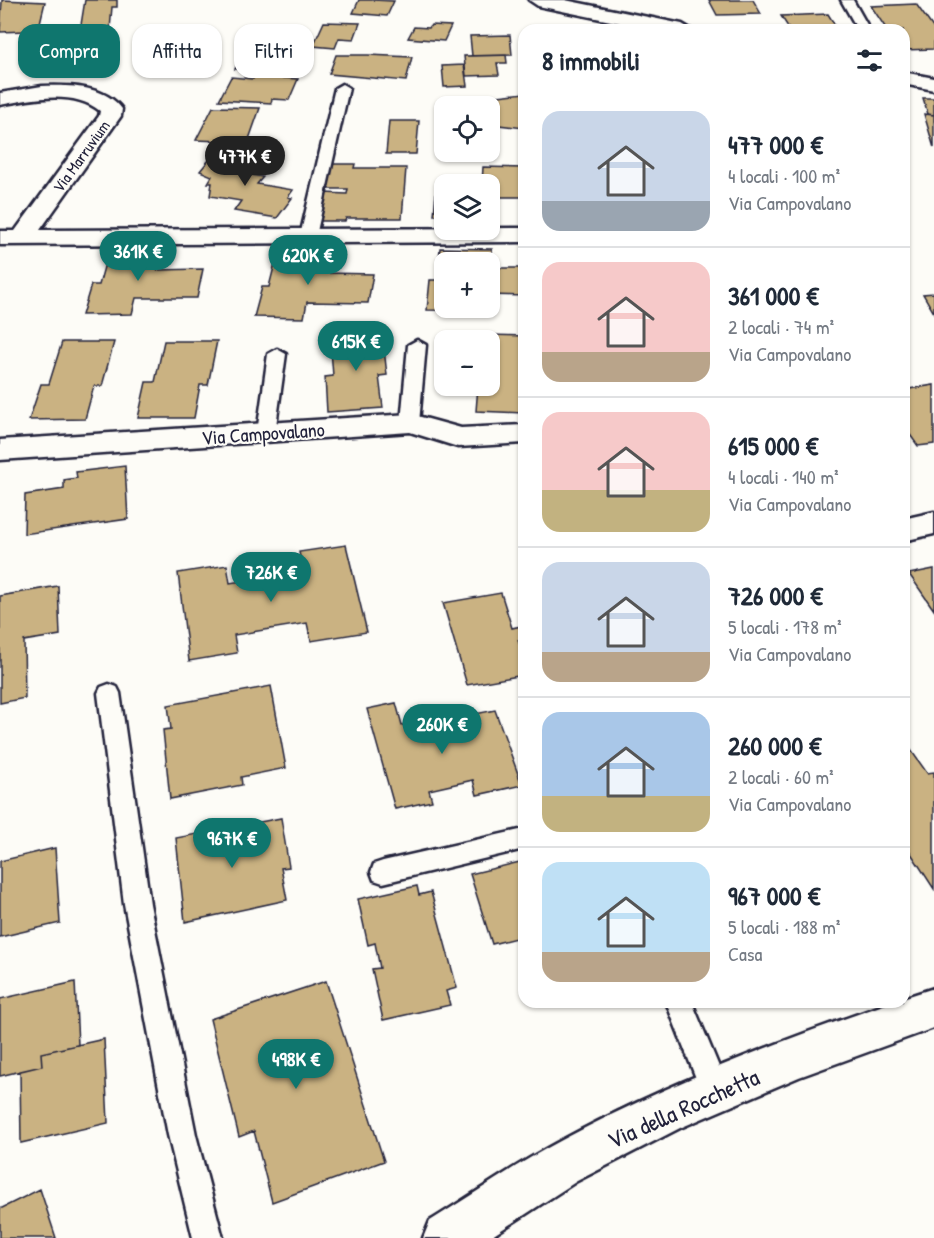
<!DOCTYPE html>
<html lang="it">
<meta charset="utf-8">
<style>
body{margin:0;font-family:"Patrick Hand",sans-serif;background:#f6f6f7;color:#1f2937;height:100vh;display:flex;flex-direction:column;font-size:22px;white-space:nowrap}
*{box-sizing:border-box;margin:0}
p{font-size:20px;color:#747a83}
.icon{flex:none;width:33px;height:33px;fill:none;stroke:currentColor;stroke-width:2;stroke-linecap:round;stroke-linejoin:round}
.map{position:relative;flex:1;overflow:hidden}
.side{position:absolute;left:518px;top:24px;width:392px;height:984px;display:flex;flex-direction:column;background:#fff;border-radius:18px;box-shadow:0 2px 4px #0004}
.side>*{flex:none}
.top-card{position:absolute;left:18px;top:24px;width:410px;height:54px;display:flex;gap:12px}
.tools{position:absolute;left:434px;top:96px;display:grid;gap:12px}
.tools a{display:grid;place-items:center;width:66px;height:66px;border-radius:12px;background:#fff;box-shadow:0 2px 4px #0004;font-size:30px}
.price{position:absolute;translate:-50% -51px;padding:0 14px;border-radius:21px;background:#0f766e;color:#fff;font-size:20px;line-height:39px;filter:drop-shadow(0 2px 3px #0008)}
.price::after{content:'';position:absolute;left:50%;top:36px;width:18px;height:14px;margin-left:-9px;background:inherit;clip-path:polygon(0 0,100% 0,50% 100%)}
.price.active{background:#222;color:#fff}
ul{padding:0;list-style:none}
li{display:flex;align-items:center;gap:18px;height:150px;padding:0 24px}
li+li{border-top:2px solid #e0e1e3}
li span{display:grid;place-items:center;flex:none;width:168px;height:120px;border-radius:18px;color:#555}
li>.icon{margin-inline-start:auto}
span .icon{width:72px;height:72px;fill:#fffc;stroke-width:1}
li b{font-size:26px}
h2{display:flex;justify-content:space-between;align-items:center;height:72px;padding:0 24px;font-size:26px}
.pill{padding:0 21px;border-radius:18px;background:#fff;box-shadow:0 2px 4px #0004;font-size:21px;line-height:54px}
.pill.active{background:#0f766e;color:#fff}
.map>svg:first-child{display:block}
</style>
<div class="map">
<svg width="934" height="1238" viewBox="0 0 934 1238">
<rect width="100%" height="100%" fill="#fdfcf7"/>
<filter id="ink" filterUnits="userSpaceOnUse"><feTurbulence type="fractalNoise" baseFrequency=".0167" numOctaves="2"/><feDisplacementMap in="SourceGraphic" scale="12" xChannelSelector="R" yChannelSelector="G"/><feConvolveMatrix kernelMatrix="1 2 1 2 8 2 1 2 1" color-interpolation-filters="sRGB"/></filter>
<g filter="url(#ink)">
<path fill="#cab282" stroke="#22223b" stroke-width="1.5" d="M2,0L45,2L39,27H26L25,31L0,32Z
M85,0H117V7H112L110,29L80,31Z
M359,0H373L394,1L387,16L353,13Z
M709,0H753L761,14L717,15Z
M916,4L934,29V49L903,50V30H887L871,6Z
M828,14L838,30H790L781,16Z
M324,22L360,23L354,39L339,38L335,48L313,46Z
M431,25L451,26L444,41L408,38L414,27L429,28Z
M510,35L512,55L472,56L470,36Z
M244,41L288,44L277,69H235L241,57H237Z
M336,55H368L412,57L406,81L329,74Z
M506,55L507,63H497L499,75L466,76L464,56Z
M464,65L467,86L444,87L442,66Z
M254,76L298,79L289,100L272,99L271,103L219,100L231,77L253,79Z
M524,93V128L499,125L490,97Z
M923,98H934V115L928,114Z
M213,107L260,108L248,142L196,140Z
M924,114L934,115V148Z
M389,121H419L416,154H386Z
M213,155L256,162L246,174L263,177L257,184L293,190L288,197L292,198L277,218L234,211L241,201L210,196L212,183H208L212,176L200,171Z
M332,164H355L354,168H406L402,218H346L345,221H320L324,193L347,194L348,189H328Z
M483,167L524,168V197H490L489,216V184H444V215H434L437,183L482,184Z
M440,248L492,249L491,268H524V296L489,295V262H444V308H477V311L427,310L430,280H437Z
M109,249H162L157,270L203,269L197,298H136L132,314L82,315L91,285H99Z
M278,251L330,252L326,273L373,274L368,303L307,302L304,318L254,317L262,287H269Z
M934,293V313L923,294Z
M382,332L387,375L379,376L383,408L327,412L325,377L333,376L330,336Z
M489,335L524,336V413L476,411L478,386H489Z
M164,341H217L208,385H200L194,418H138L146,382H155Z
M62,342H114L102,386H94L85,419L29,420L41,384H49Z
M934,385V444L918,446L903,425V390Z
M125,466L128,519L24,534L25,495L64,489V480L77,478L76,472Z
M346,545L367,632L311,641L307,623L234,635L237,653L189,661L178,573L227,565L230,583L303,571L299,552Z
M934,569V610L909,574Z
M58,586L60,635L24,641L25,698L0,703V596Z
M501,593L512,628L521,626L524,635V639L518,640L524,656V675L467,685L443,603Z
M271,686L286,768L241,777L242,785L170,799L163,730L171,729L168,705Z
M396,703L402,725L410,727L495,710L522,785L477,795L473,780L429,790L432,801L395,809L367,709Z
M908,746L927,773L934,772V889L903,841V747Z
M281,818L289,867L281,868L287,900L185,922L176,838Z
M55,848L60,923L0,937V861Z
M524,861V936L492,944L470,874Z
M417,886L419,895L431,892L457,988L446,991L450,1005L383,1020L372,969L380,968L375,943L368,945L358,899Z
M326,981L384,1161L272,1202L254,1131L239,1137L210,1019Z
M75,982L78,1045L41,1053L42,1066L0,1076V999Z
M104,1039L108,1123L21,1143L20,1071L42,1066L41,1053Z
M40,1189L56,1238H0V1209Z"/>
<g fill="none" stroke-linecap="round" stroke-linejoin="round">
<defs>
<path id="service" d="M841,0H853L870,30H858Z
M342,84L349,88L316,236L308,241L300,236L335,88Z
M417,340L426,345L419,423L410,429L401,423L408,345Z
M277,349L286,354L275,433L266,439L257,433L268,354Z
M109,684L117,687L120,693L150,904L196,1135L223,1238H193L168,1135L124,904L98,693L101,687Z
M524,829V849L383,883L374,880L371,872L374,864L383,861Z
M666,1002H692L729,1091L725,1101L715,1105L705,1101Z"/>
<path id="minor" d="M529,0H565L682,24L692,30H654L538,6Z
M903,72L934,78V90L903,84Z
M42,86C68,85 105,85 122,109L121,116L40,230L524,228V242L0,245V231H15L99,116L100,111C73,89 31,99 0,105V93Z
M410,414L461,428L524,425V443L458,447L410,432L0,460V440Z
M934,512V534L903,541V519Z
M934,988V1028L799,1077L680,1128L577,1181L489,1238H423L430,1221C474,1194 516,1164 562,1140C666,1084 777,1042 889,1003L903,1002V998Z"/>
</defs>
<use href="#service" stroke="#22223b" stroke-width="5"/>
<use href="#minor" stroke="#22223b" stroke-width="5"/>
<use href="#service" fill="#fdfcf7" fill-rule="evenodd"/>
<use href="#minor" fill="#fdfcf7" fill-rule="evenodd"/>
</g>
</g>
<g text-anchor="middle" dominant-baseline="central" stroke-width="4.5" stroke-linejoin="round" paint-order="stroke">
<g font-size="16" fill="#22223b" stroke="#fdfcf7">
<text transform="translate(81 156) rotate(-54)">Via Marruvium</text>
</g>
<g font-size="20" fill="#22223b" stroke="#fdfcf7">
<text transform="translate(263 433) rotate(-4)">Via Campovalano</text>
</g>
<g font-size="24" fill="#22223b" stroke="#fdfcf7">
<text transform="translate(683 1108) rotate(-24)">Via della Rocchetta</text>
</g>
</g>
</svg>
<div class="tools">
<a><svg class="icon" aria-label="locate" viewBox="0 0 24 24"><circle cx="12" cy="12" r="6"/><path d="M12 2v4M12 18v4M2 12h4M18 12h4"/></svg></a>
<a><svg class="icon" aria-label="layers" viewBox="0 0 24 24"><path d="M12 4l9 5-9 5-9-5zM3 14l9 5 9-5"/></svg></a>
<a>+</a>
<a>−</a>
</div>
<b class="price active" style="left:245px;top:187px">477K €</b>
<b class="price" style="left:138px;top:282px">361K €</b>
<b class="price" style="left:308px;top:286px">620K €</b>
<b class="price" style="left:356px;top:372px">615K €</b>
<b class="price" style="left:271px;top:603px">726K €</b>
<b class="price" style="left:442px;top:755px">260K €</b>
<b class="price" style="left:232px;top:869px">967K €</b>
<b class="price" style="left:296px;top:1090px">498K €</b>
<div class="top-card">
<a class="pill active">Compra</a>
<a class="pill">Affitta</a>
<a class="pill">Filtri</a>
</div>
<section class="side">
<h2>8 immobili<svg class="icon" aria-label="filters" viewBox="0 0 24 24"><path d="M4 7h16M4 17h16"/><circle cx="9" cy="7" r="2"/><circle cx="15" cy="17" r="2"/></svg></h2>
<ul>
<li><span style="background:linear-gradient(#c9d6e8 75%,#9aa5b1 0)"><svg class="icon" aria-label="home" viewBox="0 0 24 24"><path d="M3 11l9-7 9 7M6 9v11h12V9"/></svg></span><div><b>477 000 €</b><p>4 locali · 100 m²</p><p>Via Campovalano</p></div></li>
<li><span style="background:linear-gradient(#f6c9c9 75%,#b9a48a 0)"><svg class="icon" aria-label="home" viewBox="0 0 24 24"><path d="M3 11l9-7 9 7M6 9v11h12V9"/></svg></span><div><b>361 000 €</b><p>2 locali · 74 m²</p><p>Via Campovalano</p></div></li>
<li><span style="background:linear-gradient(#f6c9c9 65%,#c2b280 0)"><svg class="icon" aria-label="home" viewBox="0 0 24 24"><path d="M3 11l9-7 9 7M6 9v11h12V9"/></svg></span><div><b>615 000 €</b><p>4 locali · 140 m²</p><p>Via Campovalano</p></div></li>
<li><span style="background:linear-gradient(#c9d6e8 75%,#b9a48a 0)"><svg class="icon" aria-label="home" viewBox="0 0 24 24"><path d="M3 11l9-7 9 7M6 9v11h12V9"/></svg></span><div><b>726 000 €</b><p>5 locali · 178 m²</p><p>Via Campovalano</p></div></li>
<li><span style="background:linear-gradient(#a9c7e8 70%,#c2b280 0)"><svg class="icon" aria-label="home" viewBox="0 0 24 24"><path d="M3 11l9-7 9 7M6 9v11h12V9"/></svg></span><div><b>260 000 €</b><p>2 locali · 60 m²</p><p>Via Campovalano</p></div></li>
<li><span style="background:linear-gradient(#bfe0f5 75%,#b9a48a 0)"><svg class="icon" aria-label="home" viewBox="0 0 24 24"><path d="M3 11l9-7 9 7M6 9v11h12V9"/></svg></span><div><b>967 000 €</b><p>5 locali · 188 m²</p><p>Casa</p></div></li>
</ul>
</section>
</div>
